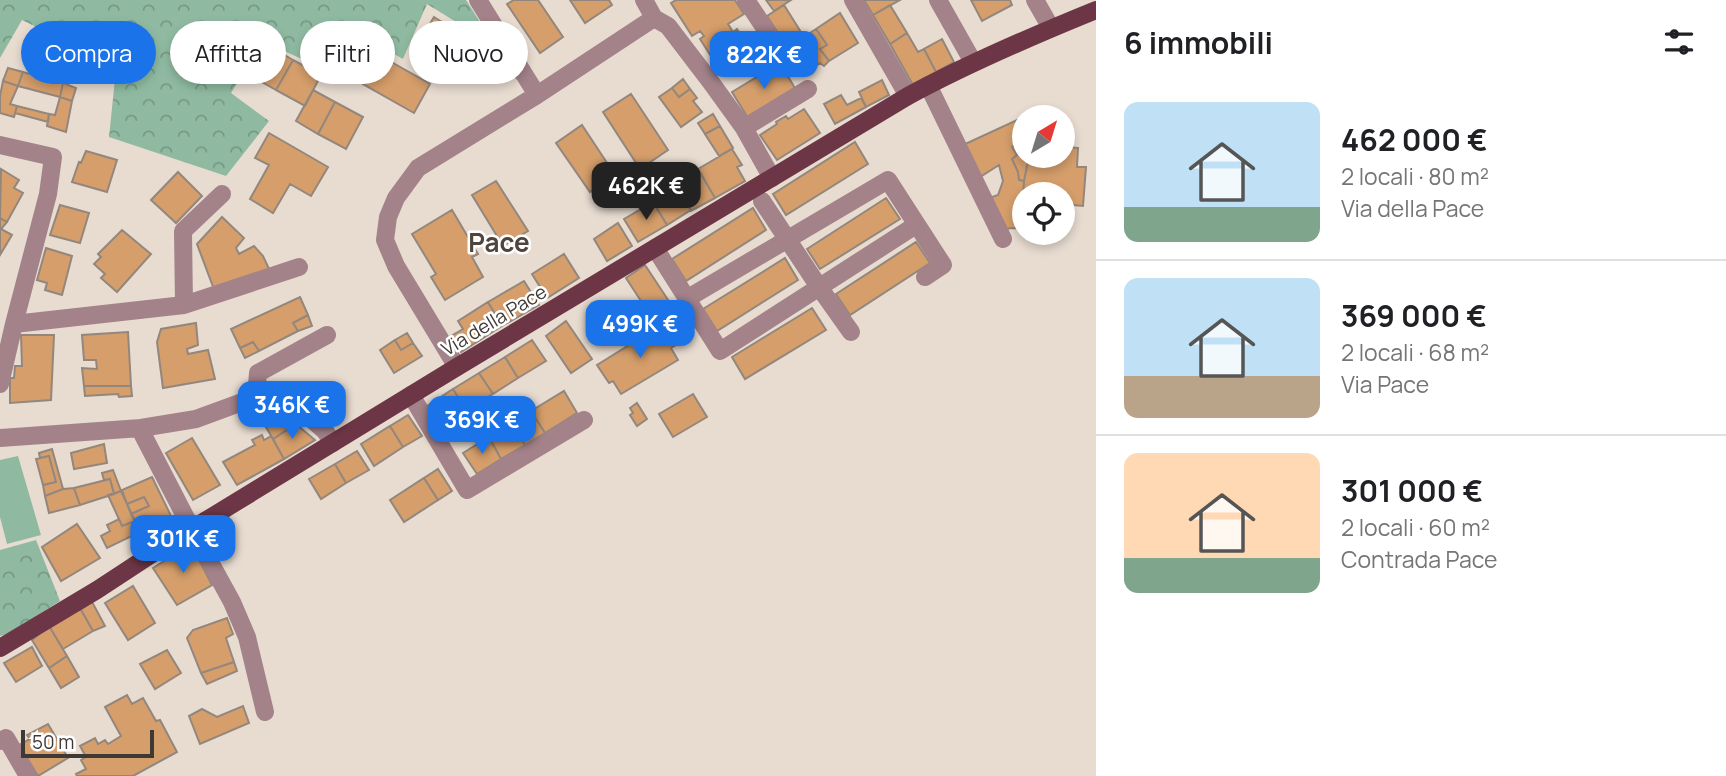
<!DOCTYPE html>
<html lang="it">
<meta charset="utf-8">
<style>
body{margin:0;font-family:Manrope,sans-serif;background:#f6f6f6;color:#202124;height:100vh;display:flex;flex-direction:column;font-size:26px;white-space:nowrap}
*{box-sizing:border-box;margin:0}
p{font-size:23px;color:#757577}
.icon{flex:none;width:38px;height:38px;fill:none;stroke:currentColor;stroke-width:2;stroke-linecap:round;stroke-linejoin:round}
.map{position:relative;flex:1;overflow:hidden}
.details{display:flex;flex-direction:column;background:#fff;width:630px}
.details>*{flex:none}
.guide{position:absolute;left:21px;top:21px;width:665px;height:63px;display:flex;gap:14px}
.needle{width:46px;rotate:38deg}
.fabs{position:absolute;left:1012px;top:105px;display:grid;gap:14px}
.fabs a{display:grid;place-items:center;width:63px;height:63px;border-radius:50%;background:#fff;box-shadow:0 4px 10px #0003;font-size:35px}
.scale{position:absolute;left:21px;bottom:18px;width:133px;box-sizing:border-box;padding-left:7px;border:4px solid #3e3935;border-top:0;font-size:19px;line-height:24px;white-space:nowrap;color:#3e3935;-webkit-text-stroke:5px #fff;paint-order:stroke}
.price{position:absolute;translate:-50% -60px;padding:0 16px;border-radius:14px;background:#1a73e8;color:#fff;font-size:23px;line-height:46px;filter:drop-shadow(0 2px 4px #0008)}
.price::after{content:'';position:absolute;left:50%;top:42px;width:21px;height:16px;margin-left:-10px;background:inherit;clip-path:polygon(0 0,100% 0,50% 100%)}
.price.active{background:#222;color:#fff}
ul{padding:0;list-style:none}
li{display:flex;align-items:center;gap:21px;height:175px;padding:0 28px}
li+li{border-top:2px solid #e0e0e0}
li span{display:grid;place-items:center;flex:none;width:196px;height:140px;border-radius:14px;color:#555}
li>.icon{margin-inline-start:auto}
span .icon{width:84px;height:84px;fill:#fffc;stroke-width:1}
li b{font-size:30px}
h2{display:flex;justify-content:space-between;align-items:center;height:84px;padding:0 28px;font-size:30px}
.chip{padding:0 24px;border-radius:32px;background:#fff;box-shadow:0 4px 10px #0003;font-size:24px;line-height:63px}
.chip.active{background:#1a73e8;color:#fff}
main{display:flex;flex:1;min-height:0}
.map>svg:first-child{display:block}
</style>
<main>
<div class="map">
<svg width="1096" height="776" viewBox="0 0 1096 776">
<defs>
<pattern id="park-crowns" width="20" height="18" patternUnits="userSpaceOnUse" patternTransform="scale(1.75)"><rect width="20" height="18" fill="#8fbaa1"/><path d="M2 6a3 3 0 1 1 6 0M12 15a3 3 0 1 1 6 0" fill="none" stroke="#769884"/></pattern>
</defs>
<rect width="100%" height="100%" fill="#e8dcd1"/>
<path fill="url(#park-crowns)" d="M0,0H466L517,80L498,67L482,38L427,4L403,59L374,43L351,82L263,41L231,93L269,121L226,176L109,137L115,79L89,53L22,20L0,58Z
M36,540L60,601L8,634L0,636V550Z"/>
<path fill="#8fbaa1" d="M18,456L41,535L7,544L0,517V460Z"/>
<path fill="#d59e6b" stroke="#93877d" stroke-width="2" d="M514,0H538L563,37L540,53L507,4Z
M570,0H609L612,5L585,23Z
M676,0H735L744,14L728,24L733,32L737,29L749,48L727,62L725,58L716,64L700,39L704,36L700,31L692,36L671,3Z
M766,0H791L774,11Z
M864,0H900L873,15Z
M971,0H1010L1012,5L982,21Z
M784,5L804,37L787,47L767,16Z
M890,5L907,33L890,44L873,15Z
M840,13L858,43L829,61L820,49L827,45L816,29Z
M434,17L487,50L468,80L416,48Z
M816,29L827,45L820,49L829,61L824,66L820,63L809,71L794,43Z
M907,33L918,52L924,49L936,72L913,85L890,44Z
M942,39L954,62L936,72L924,49Z
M271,47L293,60L276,90L253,77Z
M379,55L430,84L414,113L363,84Z
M293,60L321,75L305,106L276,90Z
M780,63L796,90L748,118L732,92Z
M8,68L23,72L18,86L3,81Z
M23,72L63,83L60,97L18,86Z
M683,79L690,89L679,97L672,88Z
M882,80L889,95L866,107L859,92Z
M3,81L18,86L10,104L17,106L14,117L0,113V96Z
M63,83L76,88L72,101L60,97Z
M672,88L679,97L690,89L697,98L693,101L702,112L681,127L659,97Z
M313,90L335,102L318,134L296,121Z
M631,94L668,150L640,169L603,112Z
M841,95L847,105L861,98L866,107L835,124L824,104Z
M60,97L72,101L66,132L47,126L49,114L55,115Z
M335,102L363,117L346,149L318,134Z
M17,106L49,114L48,122L15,113Z
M804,109L820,133L777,160L760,135L777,124L776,122L786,116L788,119Z
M713,114L720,126L705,134L698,123Z
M1017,120L1024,133V141L1012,147L1017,155L1012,159L1018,172L1019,180L1024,181L1023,197H1019V212H1024V229L1011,228L1002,230L989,198L998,195L1003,181L999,165L980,177L963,145Z
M582,125L615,175L590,192L556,143Z
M720,126L733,148L719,156L705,134Z
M269,133L328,167L311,196L290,184L273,213L250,199L269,165L255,158Z
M1024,141V156H1036L1035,162L1028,161L1024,181L1019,180L1018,172L1012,159L1017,155L1012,147Z
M855,142L868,164L786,215L773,194Z
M1062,147L1078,148L1077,167H1086L1083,206L1062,204V194H1024V198L1023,197L1024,181L1028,161L1035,162L1036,156H1062Z
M732,149L742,165L737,167L745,181L715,198L698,169Z
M86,151L117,160L107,192L72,182L79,162L81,163Z
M1,169L19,180L14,188L23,193L7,222L0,218Z
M693,171L695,175L700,172L715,198L691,211L677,187L682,185L679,179Z
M178,172L202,196L176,223L151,200Z
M496,181L528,231L503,246L472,195Z
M677,187L691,210L667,225L653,202Z
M886,198L900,219L820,269L807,249Z
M653,202L667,225L638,242L624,219Z
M60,205L89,213L80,243L50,235Z
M753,208L766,230L686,281L672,259Z
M452,210L478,254L472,257L483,277L445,300L431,277L436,274L412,234Z
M222,217L244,238L236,248L239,254L254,246L263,256L270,271L215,292L197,244Z
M0,218L7,222L1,229L12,235L0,255Z
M618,223L632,246L607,261L594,239Z
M122,230L151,254L117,292L101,278L105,274L94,264L101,257L98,254Z
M916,242L930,263L850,315L836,294Z
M46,248L72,256L62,295L45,290L47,283L37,280Z
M564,254L579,278L547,298L532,274Z
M785,258L798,280L717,331L703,309Z
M645,265L674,309L654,321L626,278Z
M524,281L539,305L502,326L488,302Z
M300,297L308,315L293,323L298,331L259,351L253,342L240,348L231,329Z
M488,302L502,326L461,352L451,336L463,329L458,321Z
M812,308L826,330L745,379L732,357Z
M308,315L312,326L298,331L293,323Z
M566,321L592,359L571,373L546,336Z
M196,323L198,345L187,349L188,354L208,350L215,379L163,388L157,342L161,329Z
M663,324L676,345L671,348L678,360L621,394L613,381L609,383L597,365Z
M128,332L131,386H84L82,368L97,369L96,360H84L82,335Z
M407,333L413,343L401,350L395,340Z
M21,335H54L51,400L10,403V378H14L15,366H22Z
M395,340L401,350L413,343L422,356L394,373L380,350Z
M532,340L546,361L518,378L505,357Z
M253,342L259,351L245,358L240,348Z
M505,357L518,378L493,394L479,373Z
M479,373L493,394L466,410L453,389Z
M84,386H131L132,396L119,397L118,394L85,396Z
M453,389L466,410L440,427L427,406Z
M564,391L577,413L545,433L531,411Z
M693,394L707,417L673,437L659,414Z
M637,403L647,419L637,426L630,415L633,413L630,408Z
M272,407L296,424L273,439L260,417Z
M531,411L545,433L525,445L511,423Z
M408,415L422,436L403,447L390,426Z
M511,423L525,445L501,459L489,437Z
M296,424L315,440L284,459L273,439Z
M390,426L403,447L374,466L361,444Z
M262,435L264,440L271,436L284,459L237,485L223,462L255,445L252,440Z
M489,437L501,459L477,474L463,453Z
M192,438L220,485L193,500L166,453Z
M104,444L107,463L74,469L71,453Z
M52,449L63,489L45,496L43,485L56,482L49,456L40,458L39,453Z
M357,451L369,470L346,483L335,464Z
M49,456L56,482L43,485L36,459Z
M335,464L346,483L321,499L309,479Z
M438,469L452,491L438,500L424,478Z
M113,470L121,491L114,494L110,479L104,480L102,473Z
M152,477L172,518L140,532L131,514L149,506L144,497L127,504L122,490Z
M424,478L438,500L404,522L390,500Z
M110,479L114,494L80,505L74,488Z
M74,488L80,505L49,513L45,496L63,489Z
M121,491L135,521L122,526L108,495Z
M144,497L149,506L131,514L127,504Z
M119,519L122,526L135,521L140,532L107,548L101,536L110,531L107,525Z
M77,524L100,558L61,581L42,547Z
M191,544L212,585L177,605L153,568Z
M133,586L155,623L128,640L105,603Z
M91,600L105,626L93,631L80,608Z
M80,608L93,631L63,649L49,626Z
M227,618L233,634L226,638L234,662L201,673L187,638L193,630Z
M49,626L67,656L49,668L32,640Z
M32,647L42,666L16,682L4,663Z
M167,650L181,673L155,689L140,664Z
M67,656L79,677L61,688L49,668Z
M234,662L237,671L207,684L201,673Z
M127,695L132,704L143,698L156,721L160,720L177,752L133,776H77L76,774L86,769L81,760L86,757L80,746L95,738L98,744L105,740L108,744L121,736L105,707Z
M243,706L249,723L200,744L189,716L202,709L217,717Z
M48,724L68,758L38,776L19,745L30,739L27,735Z"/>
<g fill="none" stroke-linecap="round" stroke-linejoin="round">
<path stroke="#a3828a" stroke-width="18" d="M478,0L537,95
M644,0L654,18L668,26L710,81L744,128L772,178
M746,0L766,30
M853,0L908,96
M938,0L973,62
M1035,0L1051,28
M928,85L1003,239
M744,128L808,89
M0,145L53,157L48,194L14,324L0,384
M762,201L819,287L851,332
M655,248L720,351L916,225
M688,298L888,180L943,265L925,277
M184,305L183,231L222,194
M14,324L184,305L299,267
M457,367L396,266L385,240L388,217L396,198L418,168L537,95L654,18
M411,395L467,490L584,420
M256,397L258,373L327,335
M141,428L143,435L187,520L232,602L247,637L265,712
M0,438L141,428L196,419L256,397L274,395L292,402L325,431L333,443
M0,741L6,738L28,776"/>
<path stroke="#6d3646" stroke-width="18" d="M205,521L457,367L908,96C969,63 1032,36 1096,10
M0,648L97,590L187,531"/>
<path stroke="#6d3646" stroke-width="18" d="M187,531L205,521"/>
</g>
<g text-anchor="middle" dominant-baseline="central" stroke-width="5" stroke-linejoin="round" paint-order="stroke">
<g font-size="19" fill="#3e3935" stroke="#fff">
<text transform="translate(494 320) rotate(-31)">Via della Pace</text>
</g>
<g font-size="26" font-weight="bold" fill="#4f453c" stroke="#fff">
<text x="499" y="242">Pace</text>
</g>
</g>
</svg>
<div class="fabs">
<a><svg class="needle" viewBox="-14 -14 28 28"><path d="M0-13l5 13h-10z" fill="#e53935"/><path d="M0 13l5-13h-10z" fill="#757577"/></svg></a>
<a><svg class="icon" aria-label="locate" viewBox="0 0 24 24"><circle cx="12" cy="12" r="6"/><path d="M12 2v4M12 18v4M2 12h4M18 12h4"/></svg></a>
</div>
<div class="scale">50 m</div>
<b class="price" style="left:764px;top:91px">822K €</b>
<b class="price active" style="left:646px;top:222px">462K €</b>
<b class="price" style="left:640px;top:360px">499K €</b>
<b class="price" style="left:292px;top:441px">346K €</b>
<b class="price" style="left:482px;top:456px">369K €</b>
<b class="price" style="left:183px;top:575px">301K €</b>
<div class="guide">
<a class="chip active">Compra</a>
<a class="chip">Affitta</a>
<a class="chip">Filtri</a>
<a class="chip">Nuovo</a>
</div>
</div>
<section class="details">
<h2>6 immobili<svg class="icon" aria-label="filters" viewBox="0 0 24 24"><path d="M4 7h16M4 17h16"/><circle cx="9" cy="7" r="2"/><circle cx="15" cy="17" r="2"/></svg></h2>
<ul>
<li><span style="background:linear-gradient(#bfe0f5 75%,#7fa58c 0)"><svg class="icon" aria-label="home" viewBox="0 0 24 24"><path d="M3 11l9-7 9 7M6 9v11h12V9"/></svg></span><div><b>462 000 €</b><p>2 locali · 80 m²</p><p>Via della Pace</p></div></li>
<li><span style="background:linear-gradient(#bfe0f5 70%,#b9a48a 0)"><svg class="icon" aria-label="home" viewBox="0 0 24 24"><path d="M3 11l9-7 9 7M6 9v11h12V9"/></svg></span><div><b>369 000 €</b><p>2 locali · 68 m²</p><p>Via Pace</p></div></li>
<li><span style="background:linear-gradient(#ffd9b3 75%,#7fa58c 0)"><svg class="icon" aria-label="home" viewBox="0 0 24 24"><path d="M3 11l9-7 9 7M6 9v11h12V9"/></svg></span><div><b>301 000 €</b><p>2 locali · 60 m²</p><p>Contrada Pace</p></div></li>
</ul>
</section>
</main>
